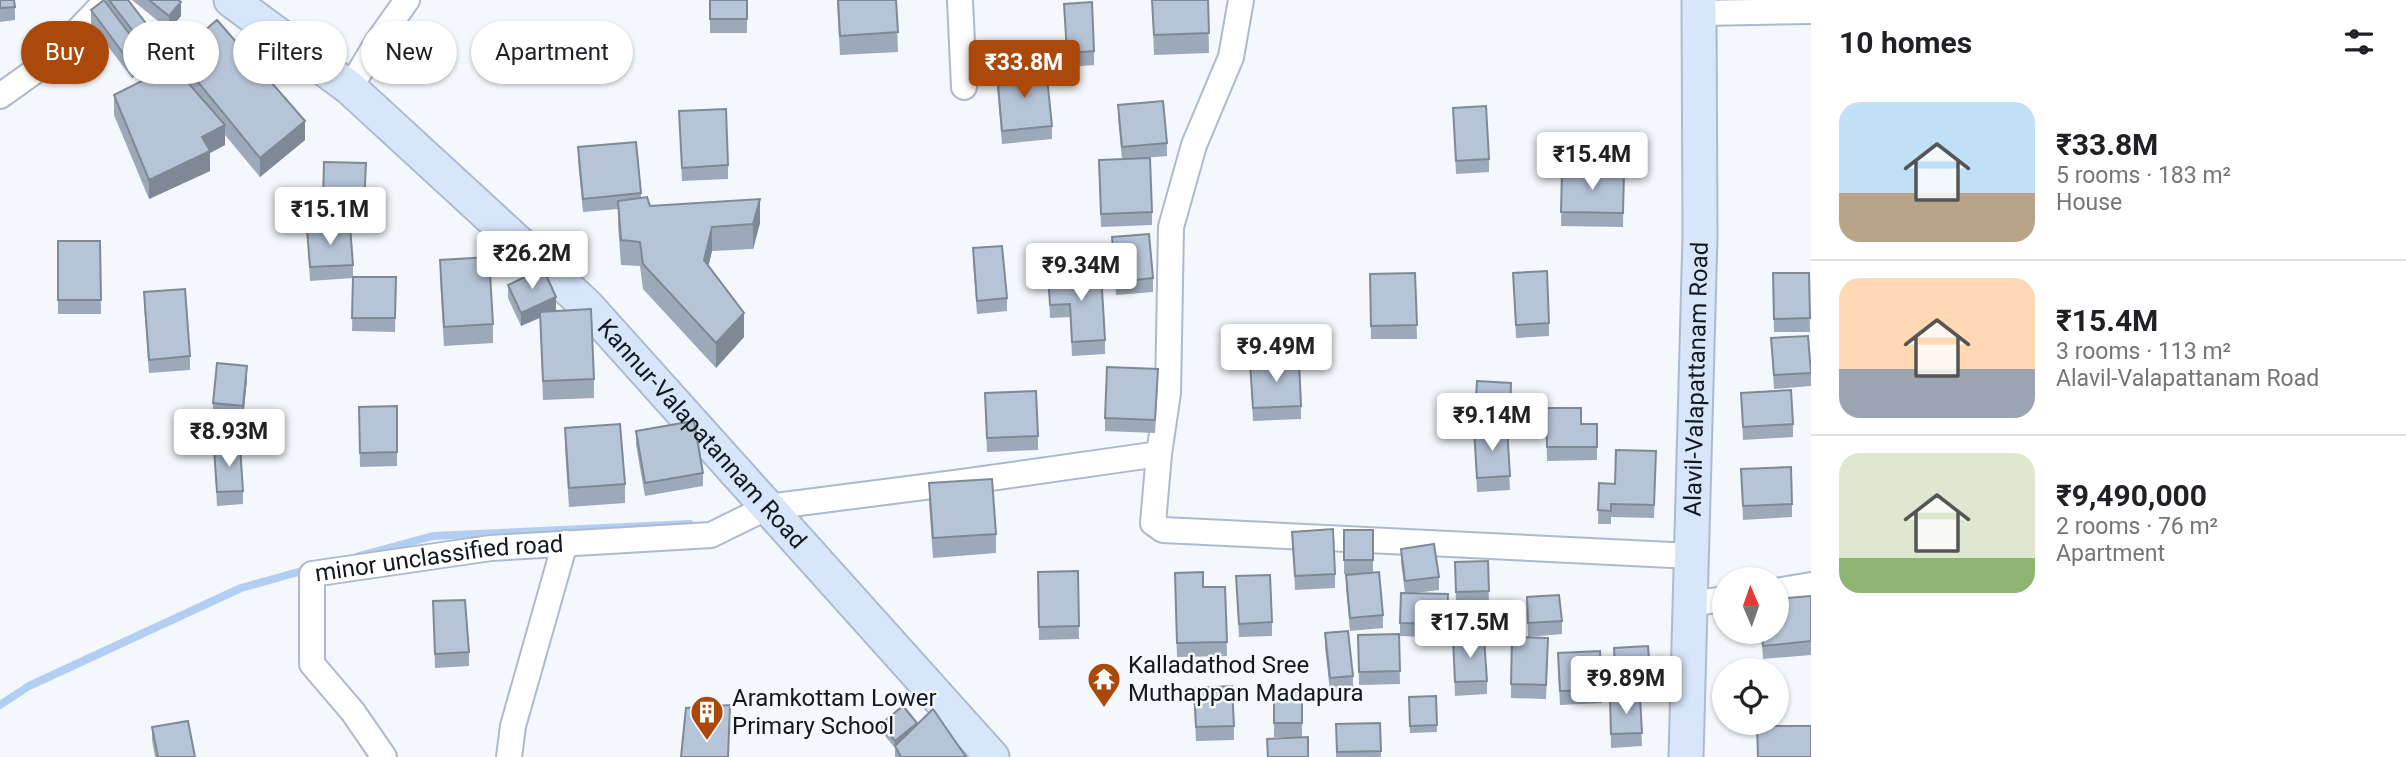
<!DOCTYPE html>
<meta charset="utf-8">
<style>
body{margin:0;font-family:Roboto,sans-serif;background:#f2f2f2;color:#202124;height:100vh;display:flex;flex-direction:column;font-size:26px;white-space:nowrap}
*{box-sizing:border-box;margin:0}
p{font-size:23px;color:#757577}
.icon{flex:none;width:38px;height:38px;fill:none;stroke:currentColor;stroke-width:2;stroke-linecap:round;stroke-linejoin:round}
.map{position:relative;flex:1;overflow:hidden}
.sheet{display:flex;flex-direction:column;background:#fff;width:595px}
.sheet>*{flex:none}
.banner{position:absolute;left:21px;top:21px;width:665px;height:63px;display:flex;gap:14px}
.needle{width:46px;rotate:358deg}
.buttons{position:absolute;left:1712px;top:567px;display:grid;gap:14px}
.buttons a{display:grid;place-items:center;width:77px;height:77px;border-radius:50%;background:#fff;box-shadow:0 2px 5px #0004;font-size:35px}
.price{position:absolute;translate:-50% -60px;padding:0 16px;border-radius:7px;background:#fff;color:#222;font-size:23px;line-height:46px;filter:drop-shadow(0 2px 4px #0008)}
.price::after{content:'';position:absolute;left:50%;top:42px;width:21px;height:16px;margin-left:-10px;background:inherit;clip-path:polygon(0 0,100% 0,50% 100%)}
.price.selected{background:#ab490a;color:#fff}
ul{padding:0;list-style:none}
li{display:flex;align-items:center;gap:21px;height:175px;padding:0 28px}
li+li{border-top:2px solid #e0e0e0}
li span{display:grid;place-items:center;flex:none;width:196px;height:140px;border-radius:21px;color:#555}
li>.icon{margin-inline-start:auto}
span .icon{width:84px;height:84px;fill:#fffc;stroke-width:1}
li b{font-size:30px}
h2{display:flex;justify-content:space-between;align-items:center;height:84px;padding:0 28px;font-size:30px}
.pill{padding:0 24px;border-radius:32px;background:#fff;box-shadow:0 2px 5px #0004;font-size:24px;line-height:63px}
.pill.selected{background:#ab490a;color:#fff}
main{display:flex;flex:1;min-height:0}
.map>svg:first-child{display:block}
</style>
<main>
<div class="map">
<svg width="1811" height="757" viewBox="0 0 1811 757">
<rect width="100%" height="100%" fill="#f4f7fb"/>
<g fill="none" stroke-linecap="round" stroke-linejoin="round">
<path stroke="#b3cef3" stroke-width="8" d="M359,556L433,536L690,524
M0,705L29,686L241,588L309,569"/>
<defs>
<g id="street">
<path d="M960,0L964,87"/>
<path d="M1699,13L1811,11"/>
<path d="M350,88L378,41L407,0"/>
<path d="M0,96L49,61L107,0"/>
<path d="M1159,454L1168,393L1171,227L1194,145L1231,57L1241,0"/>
<path d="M1776,591L1811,585"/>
<path d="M1690,604L1724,599"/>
<path id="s1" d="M384,757L353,712L312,664V574L491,548L711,535L768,507L955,483L1159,454L1153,523L1163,530L1692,556"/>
<path d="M509,757L513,726L565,543"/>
</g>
<g id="secondary">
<path id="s2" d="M231,0L350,88L587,306L992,757"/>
<path id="s3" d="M1686,757L1700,236L1699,0"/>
</g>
</defs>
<use href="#street" stroke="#acbacd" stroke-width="28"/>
<use href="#secondary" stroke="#acbacd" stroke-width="37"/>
<use href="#street" stroke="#fff" stroke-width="24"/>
<use href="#secondary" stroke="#d7e6fa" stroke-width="33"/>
</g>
<path fill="#9da9b9" d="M0,0L15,7V20L0,22Z
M106,0H128L161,57L149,66L145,61V68L132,78L91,24V10L106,3Z
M132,0H178L181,16L169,30Z
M710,0H747V33H710Z
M837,0H896L898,52L840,55Z
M1152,0H1208L1209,53L1154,55Z
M1064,4L1094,51V65L1067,67Z
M176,55L305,140L260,177L225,135V145L210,153V171L149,199L114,115V95L176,69Z
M997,73L1052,126V139L1002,144L997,86Z
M1118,105L1167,143V156L1144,158L1152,212V225L1101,227L1099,173L1122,159L1118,118Z
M1453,108L1489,159V172L1456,174Z
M679,111L728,165V179L682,181Z
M578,147L641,193V198L650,206L760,223L753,249L712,251L708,266L744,337L716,368L643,289L640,266L621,265L618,225V209L583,212L578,161Z
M1562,170L1624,171L1623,227L1561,226Z
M366,177L364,218L323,217V204Z
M307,229L353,265V277H396L395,332L352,331L353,278L310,281Z
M1112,237L1153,278V292L1116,295Z
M58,241H100L101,314H58Z
M973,248L1007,298V311L977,314L973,262Z
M440,260L493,324V343L444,346L440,279Z
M1415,273L1417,339H1371L1370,274Z
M1513,273L1549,323V336L1516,338Z
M1773,273H1809L1810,332H1774Z
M1048,274L1105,340V354L1072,356L1070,317L1050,318Z
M508,285L556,310L554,311L594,379V398L543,400L540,318L521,326L508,298Z
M144,292L190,356V370L149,373L144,305Z
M1771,338L1811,367V386L1774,389Z
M1250,363L1301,406V419L1253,421Z
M247,379L243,419L213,417V403Z
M1158,382L1155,433L1105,431V418Z
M1741,393L1793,424V437L1743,440Z
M1511,396L1510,429H1507L1510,490L1477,492L1474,429L1488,428L1475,427V414Z
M397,406V466L360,467L359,407Z
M985,406L1038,436V450L987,452Z
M1546,408L1581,424H1597V460L1547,461Z
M565,428L625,484V503L569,507L565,448Z
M636,431L703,473V486L645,496L636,445Z
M214,448L243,491V504L217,506Z
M1656,465L1654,518L1611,517V524H1598L1599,483L1615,484Z
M1741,469L1792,504V517L1743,520Z
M929,483L996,534V553L933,558L929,502Z
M1344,530H1373V572L1383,615V628L1350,631L1346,588V575L1353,574H1344Z
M1292,532L1335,574V588L1295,590Z
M1401,549L1439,577V590L1415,593L1448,594L1447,638L1400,636V623L1405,593L1401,562Z
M1488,561L1489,605L1456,606L1455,562Z
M1078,571L1079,639L1039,640L1038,572Z
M1236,576L1272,622V636L1239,637Z
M1175,586L1203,587H1225L1227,656L1177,657Z
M1811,596V655L1763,659L1761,632H1776Z
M1527,597L1562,621V634L1528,637Z
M433,601L469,652V666L435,668Z
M1325,633L1353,676V690L1330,692L1325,647Z
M1399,634L1400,684L1359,685L1358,635Z
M1453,638L1487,681V694L1455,696Z
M1614,648L1651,684V698H1640L1642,746L1611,748L1610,699L1616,698Z
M1548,652L1546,699L1511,698V684Z
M1558,667L1602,690V703L1560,705Z
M1274,691H1302V737H1274Z
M1436,696L1437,732L1410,733L1409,697Z
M1194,701L1234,726V740L1196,741Z
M917,723L966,757H895V748L881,731V724Z
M1380,723L1381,757H1336V724Z
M152,727L195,757H155L152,740Z"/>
<path fill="#7f8996" d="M181,2V16L169,30V16Z
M161,43V57L149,66V52Z
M145,55V68L132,78V65Z
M305,121V140L260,177V158Z
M225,125V145L210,153V171L149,199V180L202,137Z
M760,199V223L753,249V224Z
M712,227V251L704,285V260Z
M556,297V310L521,326V313Z
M744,313V337L716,368V343Z
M247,366V379L243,419V406Z
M917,723V730L895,748V741Z"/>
<path fill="#b6c4d7" stroke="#7f8996" stroke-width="2" d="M0,0H14L15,7L0,8Z
M104,0L145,55L132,65L91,10Z
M109,0H128L161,43L149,52Z
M149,0H178L181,2L169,16Z
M710,0H747V19H710Z
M838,0H896L898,32L840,36Z
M1152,0H1208L1209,33L1154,35Z
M1092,2L1094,51L1067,53L1064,4Z
M217,20L305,121L260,158L176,55Z
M169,61L225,125L202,137L210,151L149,180L114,95L142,81Z
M1046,68L1052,126L1002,131L997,73Z
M1163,101L1167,143L1122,147L1118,105Z
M1486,106L1489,159L1456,161L1453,108Z
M726,109L728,165L682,168L679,111Z
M636,142L641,193L583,199L578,147Z
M1150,158L1152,212L1101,214L1099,160Z
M324,162L366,163L364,205L323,204Z
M1562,170L1624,171L1623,213L1561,212Z
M647,197L650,206L760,199L753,224L712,227L704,260L744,313L716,343L643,264L640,242L621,240L618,201Z
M350,226L353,265L310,267L307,229Z
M1149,234L1153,278L1116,282L1112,237Z
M58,241H100L101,300H58Z
M1002,246L1007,298L977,301L973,248Z
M489,257L493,324L444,327L440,260Z
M543,268L556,297L521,313L508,285Z
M1547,271L1549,323L1516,325L1513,273Z
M1101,272L1105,340L1072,342L1070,304L1050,305L1048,274Z
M1415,273L1417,325L1371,326L1370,274Z
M1773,273H1809L1810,318L1774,319Z
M353,277H396L395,318H352Z
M185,289L190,356L149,360L144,292Z
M591,309L594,379L543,381L540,312Z
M1808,336L1811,373L1774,375L1771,338Z
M1299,361L1301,406L1253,408L1250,363Z
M217,363L247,366L243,406L213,403Z
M1107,367L1158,369L1155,420L1105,418Z
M1477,381L1511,383L1510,416L1475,414Z
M1791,390L1793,424L1743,427L1741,393Z
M1036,391L1038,436L987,438L985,393Z
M397,406V452L360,453L359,407Z
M1546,408H1581V424H1597V447H1547Z
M694,421L703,473L645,483L636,431Z
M620,424L625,484L569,488L565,428Z
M1507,427L1510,476L1477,478L1474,429Z
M240,446L243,491L217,492L214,448Z
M1616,450L1656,451L1654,505L1611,504V511L1598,510L1599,483L1615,484Z
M1791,467L1792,504L1743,506L1741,469Z
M992,479L996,534L933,538L929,483Z
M1333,529L1335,574L1295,576L1292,532Z
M1344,530H1373V560H1344Z
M1434,544L1439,577L1405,581L1401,549Z
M1488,561L1489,591L1456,592L1455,562Z
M1078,571L1079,626L1039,627L1038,572Z
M1203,572V587H1225L1227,642L1177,643L1175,573Z
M1379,572L1383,615L1350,618L1346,575Z
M1270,575L1272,622L1239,624L1236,576Z
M1401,593L1448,594L1447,624L1400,623Z
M1559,595L1562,621L1528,623L1527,597Z
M1811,596V641L1763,646L1762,632H1776V599Z
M465,600L469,652L435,654L433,601Z
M1348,631L1353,676L1330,678L1325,633Z
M1399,634L1400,671L1359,672L1358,635Z
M1484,637L1487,681L1455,682L1453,638Z
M1512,637L1548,638L1546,685L1511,684Z
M1648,646L1651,684L1616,686L1614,648Z
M1600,651L1602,690L1560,691L1558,653Z
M1232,686L1234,726L1196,727L1194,688Z
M1274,691H1302V723H1274Z
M1436,696L1437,725L1410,726L1409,697Z
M1640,697L1642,733L1611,734L1610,699Z
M730,705L728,757H681L686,708Z
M903,706L917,723L895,741L881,724Z
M933,709L966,757H901L895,746Z
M188,721L195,757H158L152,727Z
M1380,723L1381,751L1337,752L1336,724Z
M1757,726H1811V757H1758Z
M1308,737V757H1268L1267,739Z"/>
<defs>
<symbol id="temple-pin" viewBox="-11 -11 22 30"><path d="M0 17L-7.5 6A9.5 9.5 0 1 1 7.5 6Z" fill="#ab490a" stroke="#f4f7fb"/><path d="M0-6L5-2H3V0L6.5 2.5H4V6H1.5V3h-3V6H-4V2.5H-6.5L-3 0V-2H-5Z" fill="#fff"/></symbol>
<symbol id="building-pin" viewBox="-11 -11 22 30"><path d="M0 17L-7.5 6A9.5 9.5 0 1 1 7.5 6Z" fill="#ab490a" stroke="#f4f7fb"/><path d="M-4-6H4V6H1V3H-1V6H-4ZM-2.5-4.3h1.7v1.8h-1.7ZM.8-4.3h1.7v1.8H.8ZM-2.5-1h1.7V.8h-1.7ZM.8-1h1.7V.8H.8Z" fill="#fff"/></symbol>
</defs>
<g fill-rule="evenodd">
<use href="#temple-pin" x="1085" y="660" width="38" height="52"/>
<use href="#building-pin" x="688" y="693" width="38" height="52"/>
</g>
<g text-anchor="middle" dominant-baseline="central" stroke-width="5" stroke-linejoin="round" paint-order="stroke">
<g font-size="24" fill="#13181e" stroke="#f4f7fb">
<text stroke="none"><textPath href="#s3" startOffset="378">Alavil-Valapattanam Road</textPath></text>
<text stroke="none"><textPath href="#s2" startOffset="642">Kannur-Valapatannam Road</textPath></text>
<text stroke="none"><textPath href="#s1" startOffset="336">minor unclassified road</textPath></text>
</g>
<g font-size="24" fill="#13181e" stroke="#f4f7fb" text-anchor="start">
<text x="1128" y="665">Kalladathod Sree<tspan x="1128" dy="28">Muthappan Madapura</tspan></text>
<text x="732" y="698">Aramkottam Lower<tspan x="732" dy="28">Primary School</tspan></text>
</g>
</g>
</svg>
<div class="buttons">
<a><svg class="needle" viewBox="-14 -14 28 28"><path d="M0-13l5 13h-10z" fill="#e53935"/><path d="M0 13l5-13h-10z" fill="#757577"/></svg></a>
<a><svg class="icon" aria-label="locate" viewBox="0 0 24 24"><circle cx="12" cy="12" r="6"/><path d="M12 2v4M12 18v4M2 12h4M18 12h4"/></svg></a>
</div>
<b class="price selected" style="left:1024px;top:100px">₹33.8M</b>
<b class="price" style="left:1592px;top:192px">₹15.4M</b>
<b class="price" style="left:330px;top:247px">₹15.1M</b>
<b class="price" style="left:532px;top:291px">₹26.2M</b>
<b class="price" style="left:1081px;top:303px">₹9.34M</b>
<b class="price" style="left:1276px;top:384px">₹9.49M</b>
<b class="price" style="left:1492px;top:453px">₹9.14M</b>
<b class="price" style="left:229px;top:469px">₹8.93M</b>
<b class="price" style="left:1470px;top:660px">₹17.5M</b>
<b class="price" style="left:1626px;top:716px">₹9.89M</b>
<div class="banner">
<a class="pill selected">Buy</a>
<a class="pill">Rent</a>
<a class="pill">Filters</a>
<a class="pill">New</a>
<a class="pill">Apartment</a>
</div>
</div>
<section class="sheet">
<h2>10 homes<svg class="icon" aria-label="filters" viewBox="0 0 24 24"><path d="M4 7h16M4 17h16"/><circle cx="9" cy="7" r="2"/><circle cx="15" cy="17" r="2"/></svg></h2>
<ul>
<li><span style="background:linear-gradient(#bfe0f5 65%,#b9a48a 0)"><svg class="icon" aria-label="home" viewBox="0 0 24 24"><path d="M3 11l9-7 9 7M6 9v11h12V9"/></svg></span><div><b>₹33.8M</b><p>5 rooms · 183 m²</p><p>House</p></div></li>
<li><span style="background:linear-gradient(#ffd9b3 65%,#9aa5b1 0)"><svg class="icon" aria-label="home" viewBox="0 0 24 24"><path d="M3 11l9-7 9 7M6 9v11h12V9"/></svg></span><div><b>₹15.4M</b><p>3 rooms · 113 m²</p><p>Alavil-Valapattanam Road</p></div></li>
<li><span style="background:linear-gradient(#dfe7d0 75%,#8fb573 0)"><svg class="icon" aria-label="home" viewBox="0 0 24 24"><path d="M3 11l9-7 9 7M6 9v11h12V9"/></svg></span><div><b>₹9,490,000</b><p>2 rooms · 76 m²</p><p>Apartment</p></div></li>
</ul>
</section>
</main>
